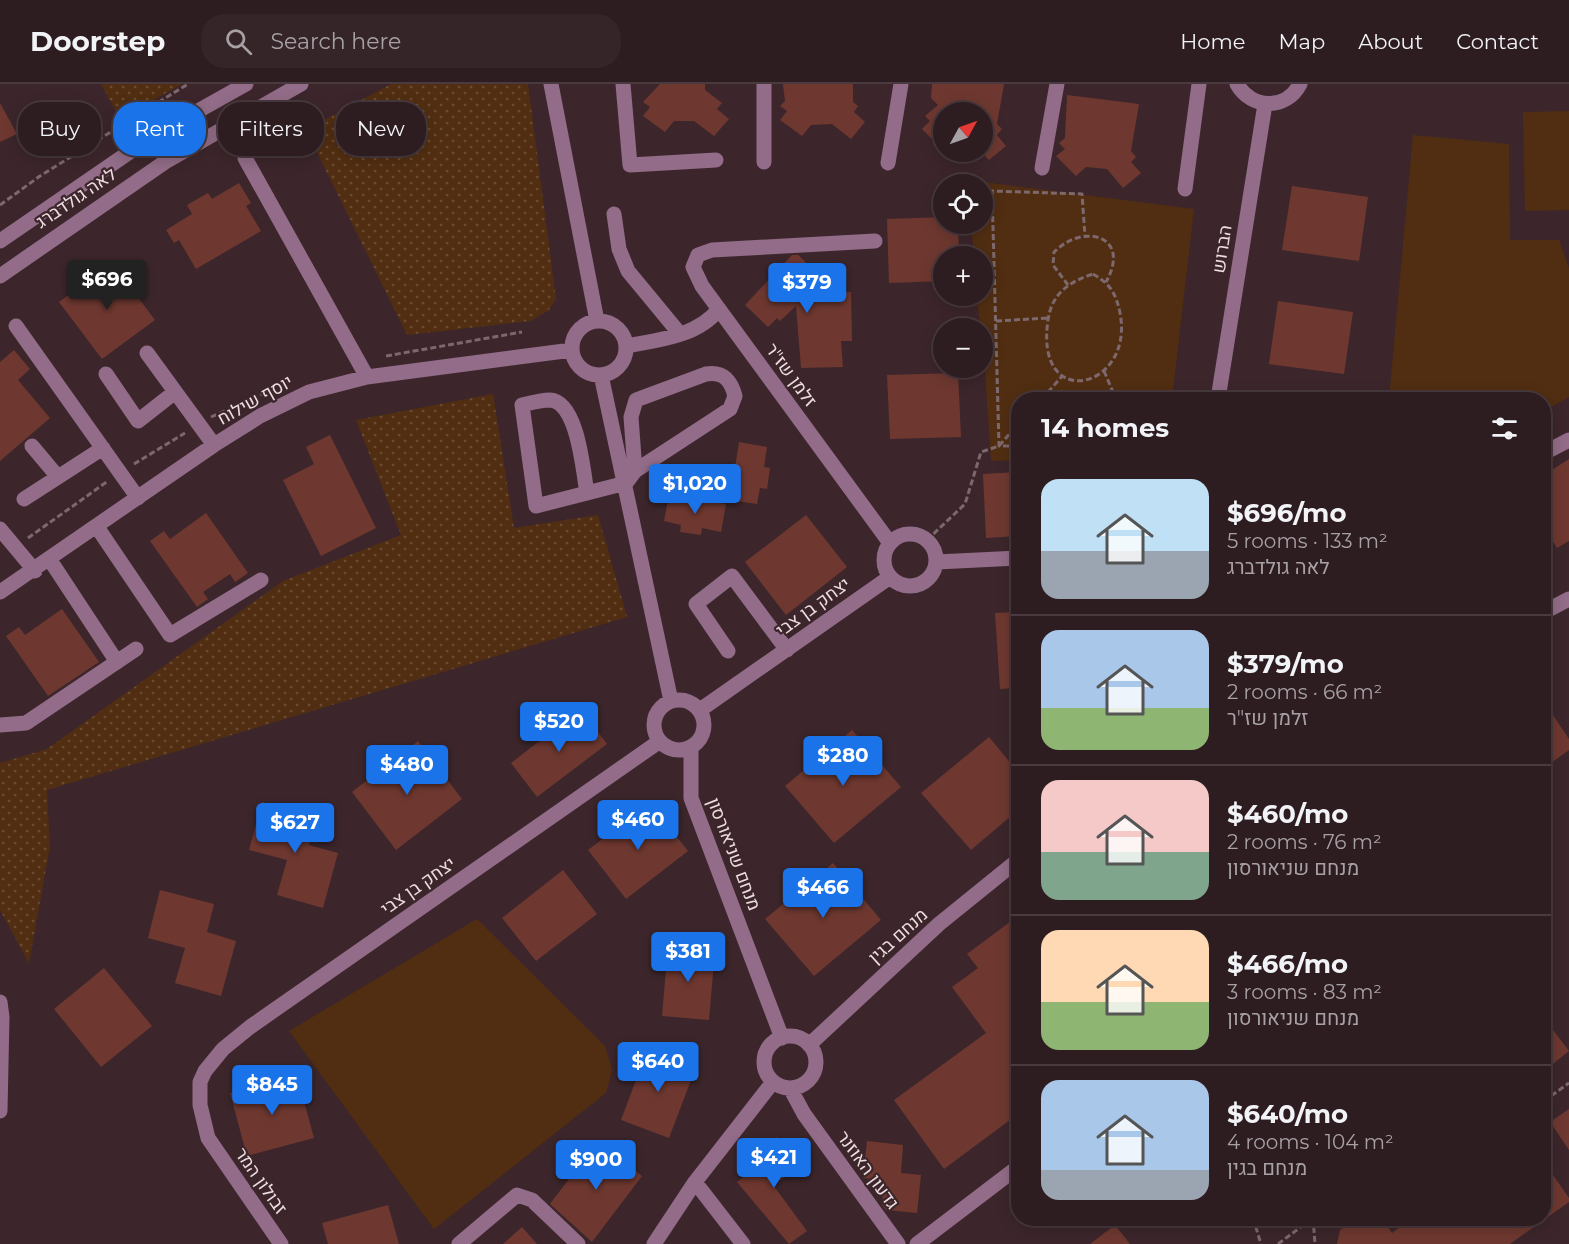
<!DOCTYPE html>
<meta charset="utf-8">
<style>
body{margin:0;font-family:Montserrat,Heebo,sans-serif;background:#352529;color:#f1f3f6;height:100vh;display:flex;flex-direction:column;font-size:22px;white-space:nowrap}
*{box-sizing:border-box;margin:0}
p{font-size:20px;color:#a7a1a5}
.icon{flex:none;width:33px;height:33px;fill:none;stroke:currentColor;stroke-width:2;stroke-linecap:round;stroke-linejoin:round}
.map{position:relative;flex:1;overflow:hidden}
.drawer{position:absolute;left:1011px;top:308px;width:540px;height:834px;display:flex;flex-direction:column;background:#2d1c20;border-radius:24px;box-shadow:0 3px 15px #0003,0 0 0 2px #483a3e}
.drawer>*{flex:none}
.guide{position:absolute;left:18px;top:18px;width:570px;height:54px;display:flex;gap:12px}
.needle{width:39px;rotate:50deg}
.fabs{position:absolute;left:933px;top:18px;display:grid;gap:12px}
.fabs a{display:grid;place-items:center;width:60px;height:60px;border-radius:50%;background:#2d1c20;box-shadow:0 3px 15px #0003,0 0 0 2px #483a3e;font-size:30px}
.price{position:absolute;translate:-50% -51px;padding:0 14px;border-radius:6px;background:#1a73e8;color:#fff;font-size:20px;line-height:39px;filter:drop-shadow(0 2px 3px #0008)}
.price::after{content:'';position:absolute;left:50%;top:36px;width:18px;height:14px;margin-left:-9px;background:inherit;clip-path:polygon(0 0,100% 0,50% 100%)}
.price.on{background:#222;color:#fff}
ul{padding:0;list-style:none}
li{display:flex;align-items:center;gap:18px;height:150px;padding:0 30px}
li+li{border-top:2px solid #483a3e}
li span{display:grid;place-items:center;flex:none;width:168px;height:120px;border-radius:18px;color:#555}
li>.icon{margin-inline-start:auto}
span .icon{width:72px;height:72px;fill:#fffc;stroke-width:1}
li b{font-size:26px}
h2{display:flex;justify-content:space-between;align-items:center;height:72px;padding:0 30px;font-size:26px}
.tag{padding:0 21px;border-radius:24px;background:#2d1c20;box-shadow:0 3px 15px #0003,0 0 0 2px #483a3e;font-size:21px;line-height:54px}
.tag.on{background:#1a73e8;color:#fff}
header{display:flex;align-items:center;gap:36px;box-sizing:border-box;height:84px;padding:0 30px;background:#2d1c20;border-bottom:2px solid #483a3e}
header strong{font-size:28px}
nav{display:flex;gap:33px;margin-inline-start:auto;font-size:21px}
.search{width:420px;height:54px;background:#352529;display:flex;align-items:center;gap:15px;box-sizing:border-box;padding:0 21px;border-radius:24px;color:#a7a1a5;font-size:22px}
.map>svg:first-child{display:block}
</style>
<header>
<strong>Doorstep</strong>
<div class="search"><svg class="icon" aria-label="search" viewBox="0 0 24 24"><circle cx="10" cy="10" r="6"/><path d="M15 15l6 6"/></svg>Search here</div>
<nav><a>Home</a><a>Map</a><a>About</a><a>Contact</a></nav>
</header>
<div class="map">
<svg width="1569" height="1160" viewBox="0 0 1569 1160">
<defs>
<pattern id="grass-dots" width="8" height="8" patternUnits="userSpaceOnUse" patternTransform="scale(1.5)"><rect width="8" height="8" fill="#512e11"/><path d="M2 2h.1M6 6h.1" fill="none" stroke="#6a4c33" stroke-width="1.8" stroke-linecap="round"/></pattern>
</defs>
<rect width="100%" height="100%" fill="#3c262b"/>
<path fill="url(#grass-dots)" d="M101,0H182L120,35Z
M391,0H528L556,215L548,227L530,237L407,251L306,46Z
M493,310L514,444L598,431L627,533L47,706L50,762L29,879L0,826V679L47,665L283,497L401,451L356,336Z"/>
<path fill="#512e11" d="M1569,27V126L1525,127L1523,28Z
M1413,51L1509,60L1510,156H1559L1569,184V313L1544,327V315H1389Z
M968,96L1194,125L1172,315H1018V376L991,377L982,244H980L977,212H982V172H974L971,140H982V100H968Z
M477,835L605,962L612,986L606,1009L434,1145L289,947Z"/>
<path fill="#6e3830" d="M660,0H705V6L722,19L717,25L729,35L714,52L694,37H674L665,48L643,32L650,23L643,18Z
M783,0H853V18L858,22L854,28L865,38L851,55L832,40L811,41L802,52L780,36L787,27L780,22L785,17Z
M932,0H1004L997,40L1002,45L997,51L1006,62L989,76L982,69V28L944,27V67L922,45L930,37L925,32L938,21L931,14Z
M1067,11L1139,20L1131,67L1136,73L1131,78L1141,89L1123,104L1107,85L1086,83L1076,92L1056,72L1065,65L1059,59L1065,54Z
M0,19L17,50L0,58Z
M239,99L251,119L246,122L261,147L196,185L179,156L174,159L166,146L192,130L187,121L208,109L212,115Z
M1292,102L1368,113L1359,177L1282,166Z
M944,133V140H958L959,172H944V197L889,199L887,135Z
M792,171H798L817,189L796,210L851,208L852,257H841L843,283L801,284L796,222L780,237L777,234L768,243L745,221Z
M112,179L155,236L102,275L59,218Z
M1278,217L1353,228L1344,290L1269,280Z
M14,266L30,285L18,296L50,334L0,377V278Z
M958,289L961,353L890,355L887,291Z
M330,351L376,444L321,472L283,396L314,380L306,363Z
M739,358L767,363L764,383L770,384L767,405L760,404L757,420L730,416Z
M1569,375V457L1557,464L1544,443V391Z
M1018,388V452L986,454L983,390Z
M669,411L726,420L721,448L702,444L701,451L680,448L681,441L664,437Z
M206,429L248,489L235,498L230,490L203,508L208,515L197,523L150,457L164,447L170,455Z
M806,431L847,483L786,531L745,478Z
M62,525L99,578L48,612L6,552L19,543L25,551Z
M1018,528V604L1000,605L995,529Z
M1544,618L1569,655V666L1544,684Z
M581,625L607,660L537,713L511,679Z
M852,646L901,703L834,759L785,702Z
M989,653L1018,688V726L971,766L921,709Z
M418,657L462,715L396,766L352,708Z
M262,718L316,733L309,761L338,769L323,824L277,811L287,776L249,766Z
M650,719L688,767L626,815L588,766Z
M833,779L881,836L814,892L765,835Z
M563,786L597,830L536,877L502,834Z
M160,806L214,820L207,848L236,857L221,912L175,899L185,864L148,854Z
M1018,832V1030L944,1085L894,1016L986,949L952,903L978,884L967,870Z
M668,861L715,866L709,936L662,932Z
M104,884L152,942L101,983L54,925Z
M1544,934L1569,967L1544,987Z
M648,964L696,983L669,1054L621,1036Z
M297,991L314,1054L247,1072L230,1009Z
M1569,1025V1066L1550,1038Z
M777,1053L799,1083L773,1101L807,1147L789,1160L737,1098L764,1078L757,1068Z
M598,1057L642,1092L592,1158L550,1120Z
M867,1057L903,1061L901,1089L921,1091L917,1129L886,1126L882,1121L884,1096L863,1094Z
M1544,1078L1569,1114V1118L1510,1160H1337L1340,1146L1359,1134H1382L1392,1149L1413,1134H1544Z
M388,1121L399,1160H328L322,1139Z
M1115,1141L1130,1160H1090Z
M522,1143L537,1160H503Z"/>
<g fill="none" stroke-linecap="round" stroke-linejoin="round">
<path stroke="#7d696d" stroke-width="3" stroke-dasharray="6 3" stroke-linecap="butt" d="M0,121L40,92L188,0
M1093,190C1110,200 1116,209 1120,229C1135,305 1034,330 1048,236C1052,209 1069,198 1093,190Z
M1068,201L1053,181L1054,168C1084,138 1132,152 1106,198
M996,237L1048,234
M386,272L522,248
M1104,287L1116,315
M1042,315L1063,291
M211,333L276,304
M1018,362H999L992,107L1082,110L1085,152
M134,380L185,349
M28,454L108,397
M927,456L965,420L981,368L999,362L1018,340
M1544,1017L1569,999
M1253,1134L1261,1160
M1313,1134L1315,1160
M1278,1160L1313,1134"/>
<path stroke="#926c88" stroke-width="15" d="M551,0L597,237
M623,0L630,81L716,76
M764,0V78
M1237,0C1251,25 1286,27 1300,0
M245,74L367,293
M888,79L901,0
M1042,84L1057,0
M1185,105L1199,0
M614,130L619,165L628,187L680,250
M0,157L150,54L246,0
M875,157L712,166L698,171L693,183L702,202L890,459
M0,192L165,78L301,0
M572 264a27 27 0 1 1 54 0a27 27 0 1 1-54 0Z
M16,242L138,414
M626,262C657,256 697,253 719,225
M147,269L214,361
M106,290L138,337L175,308
M601,291L671,617
M1218,315L1265,20
M32,362L58,393
M1544,369L1569,356
M587,409C583,387 578,318 550,316C541,316 530,319 522,321L536,422L626,399L635,387L730,325L735,312C731,297 724,287 706,290L636,316L631,333L635,387
M24,415L103,364
M97,443L170,551L261,496
M0,445L35,487
M884 476a26 26 0 1 1 52 0a26 26 0 1 1-52 0Z
M50,476L117,578
M937,478L1018,474
M0,508L214,361L260,332L309,308L367,293L572,266
M1544,528L1569,515
M728,567L696,520L732,492L787,566
M654 641a25 25 0 1 1 50 0a25 25 0 1 1-50 0Z
M700,626L890,493
M0,641L26,639L136,565
M691,664V714L782,954
M0,918L2,933L0,1027
M764 978a26 26 0 1 1 52 0a26 26 0 1 1-52 0Z
M809,961L939,840L1018,776
M790,1004L804,1030L898,1160
M695,1098L743,1160
M281,1160L208,1054L200,1021V998L205,987L223,965L250,943L660,657
M459,1160L517,1111L532,1116L578,1160
M654,1160L695,1098L773,998
M917,1160L1018,1083"/>
</g>
<g text-anchor="middle" dominant-baseline="central" stroke-width="4.5" stroke-linejoin="round" paint-order="stroke">
<g font-size="18" fill="#ecdde0" stroke="#3c262b">
<text transform="translate(76 114) rotate(-34)">לאה גולדברג</text>
<text transform="translate(1222 165) rotate(-81)">הברוש</text>
<text transform="translate(791 291) rotate(54)">זלמן שז"ר</text>
<text transform="translate(255 316) rotate(-29)">יוסף שילוח</text>
<text transform="translate(813 523) rotate(-36)">יצחק בן צבי</text>
<text transform="translate(734 770) rotate(69)">מנחם שניאורסון</text>
<text transform="translate(418 802) rotate(-35)">יצחק בן צבי</text>
<text transform="translate(898 852) rotate(-42)">מנחם בגין</text>
<text transform="translate(868 1086) rotate(54)">גדעון האוזנר</text>
<text transform="translate(261 1097) rotate(55)">זבולון המר</text>
</g>
</g>
</svg>
<div class="fabs">
<a><svg class="needle" viewBox="-14 -14 28 28"><path d="M0-13l5 13h-10z" fill="#e53935"/><path d="M0 13l5-13h-10z" fill="#a7a1a5"/></svg></a>
<a><svg class="icon" aria-label="locate" viewBox="0 0 24 24"><circle cx="12" cy="12" r="6"/><path d="M12 2v4M12 18v4M2 12h4M18 12h4"/></svg></a>
<a>+</a>
<a>−</a>
</div>
<b class="price on" style="left:107px;top:227px">$696</b>
<b class="price" style="left:807px;top:230px">$379</b>
<b class="price" style="left:695px;top:431px">$1,020</b>
<b class="price" style="left:559px;top:669px">$520</b>
<b class="price" style="left:843px;top:703px">$280</b>
<b class="price" style="left:407px;top:712px">$480</b>
<b class="price" style="left:638px;top:767px">$460</b>
<b class="price" style="left:295px;top:770px">$627</b>
<b class="price" style="left:823px;top:835px">$466</b>
<b class="price" style="left:688px;top:899px">$381</b>
<b class="price" style="left:658px;top:1009px">$640</b>
<b class="price" style="left:272px;top:1032px">$845</b>
<b class="price" style="left:774px;top:1105px">$421</b>
<b class="price" style="left:596px;top:1107px">$900</b>
<div class="guide">
<a class="tag">Buy</a>
<a class="tag on">Rent</a>
<a class="tag">Filters</a>
<a class="tag">New</a>
</div>
<section class="drawer">
<h2>14 homes<svg class="icon" aria-label="filters" viewBox="0 0 24 24"><path d="M4 7h16M4 17h16"/><circle cx="9" cy="7" r="2"/><circle cx="15" cy="17" r="2"/></svg></h2>
<ul>
<li><span style="background:linear-gradient(#bfe0f5 60%,#9aa5b1 0)"><svg class="icon" aria-label="home" viewBox="0 0 24 24"><path d="M3 11l9-7 9 7M6 9v11h12V9"/></svg></span><div><b>$696/mo</b><p>5 rooms · 133 m²</p><p>לאה גולדברג</p></div></li>
<li><span style="background:linear-gradient(#a9c7e8 65%,#8fb573 0)"><svg class="icon" aria-label="home" viewBox="0 0 24 24"><path d="M3 11l9-7 9 7M6 9v11h12V9"/></svg></span><div><b>$379/mo</b><p>2 rooms · 66 m²</p><p>זלמן שז&quot;ר</p></div></li>
<li><span style="background:linear-gradient(#f6c9c9 60%,#7fa58c 0)"><svg class="icon" aria-label="home" viewBox="0 0 24 24"><path d="M3 11l9-7 9 7M6 9v11h12V9"/></svg></span><div><b>$460/mo</b><p>2 rooms · 76 m²</p><p>מנחם שניאורסון</p></div></li>
<li><span style="background:linear-gradient(#ffd9b3 60%,#8fb573 0)"><svg class="icon" aria-label="home" viewBox="0 0 24 24"><path d="M3 11l9-7 9 7M6 9v11h12V9"/></svg></span><div><b>$466/mo</b><p>3 rooms · 83 m²</p><p>מנחם שניאורסון</p></div></li>
<li><span style="background:linear-gradient(#a9c7e8 75%,#9aa5b1 0)"><svg class="icon" aria-label="home" viewBox="0 0 24 24"><path d="M3 11l9-7 9 7M6 9v11h12V9"/></svg></span><div><b>$640/mo</b><p>4 rooms · 104 m²</p><p>מנחם בגין</p></div></li>
</ul>
</section>
</div>
